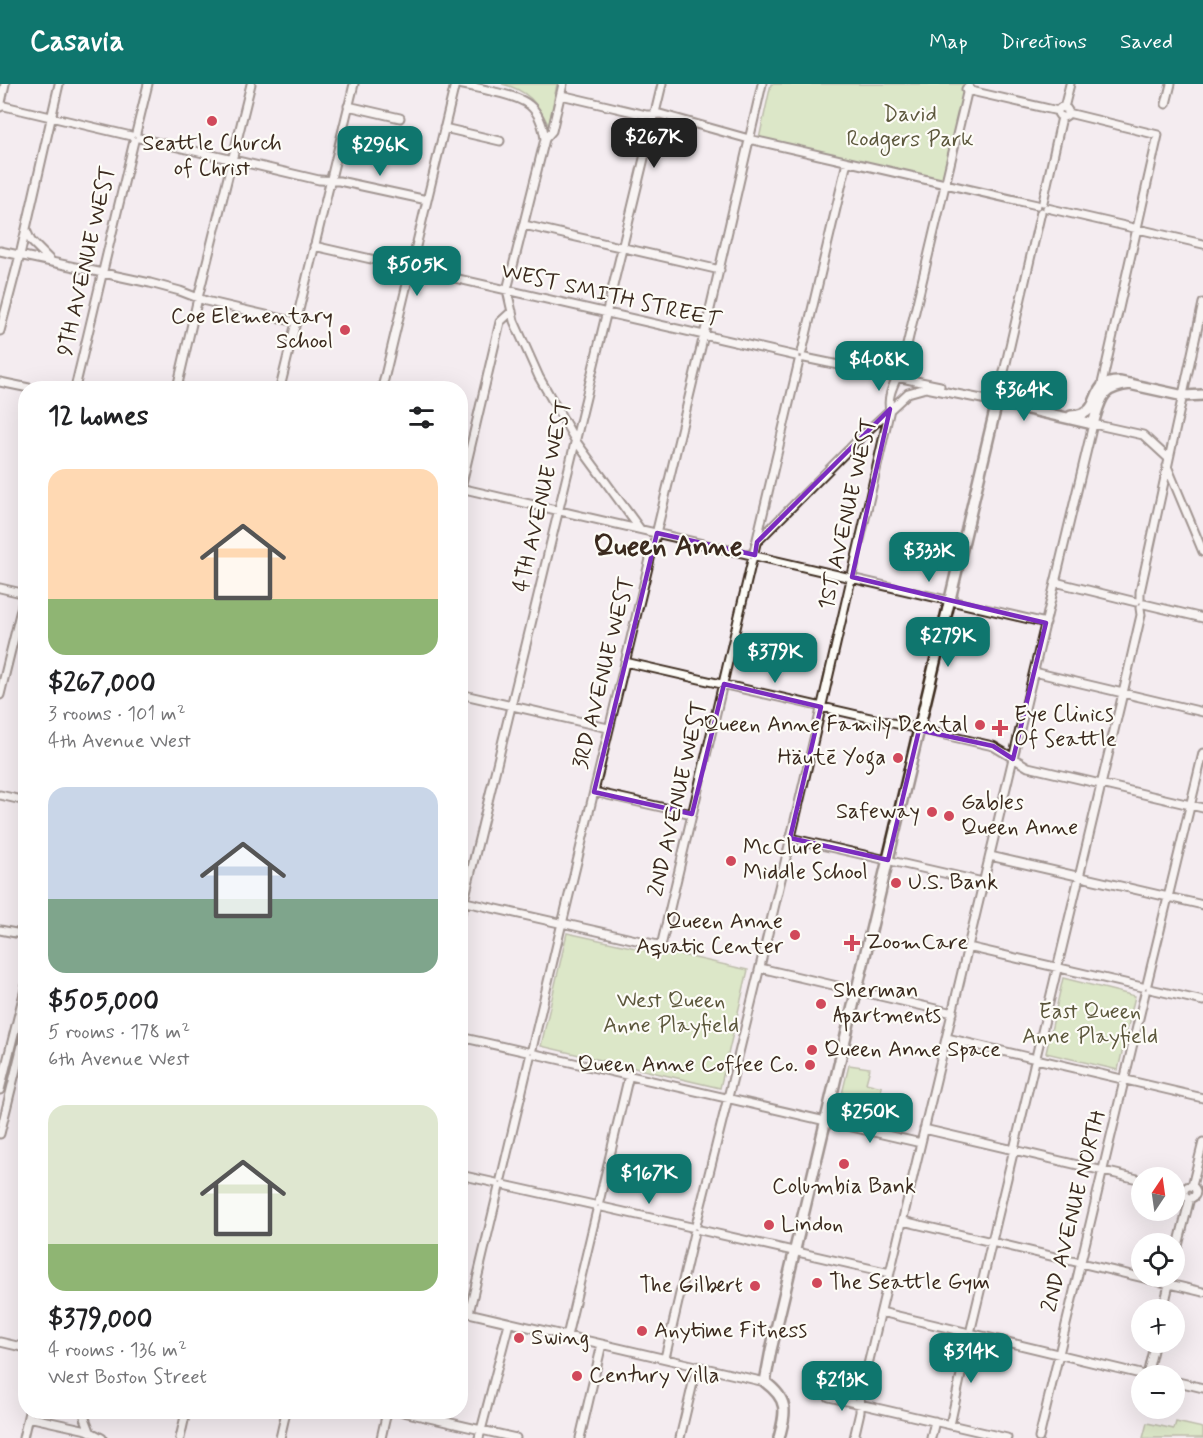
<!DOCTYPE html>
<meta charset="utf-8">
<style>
body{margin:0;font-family:Mynerve,sans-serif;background:#f6f6f6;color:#202124;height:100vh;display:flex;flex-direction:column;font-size:22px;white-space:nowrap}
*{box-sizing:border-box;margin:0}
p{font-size:20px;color:#757577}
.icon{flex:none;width:33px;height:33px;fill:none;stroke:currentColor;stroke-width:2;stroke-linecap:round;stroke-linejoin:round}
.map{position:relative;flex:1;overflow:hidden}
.drawer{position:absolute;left:18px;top:297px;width:450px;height:1038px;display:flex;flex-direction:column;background:#fff;border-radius:24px;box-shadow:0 6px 24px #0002}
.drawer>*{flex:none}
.needle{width:39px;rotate:13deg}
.buttons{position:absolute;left:1131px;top:1083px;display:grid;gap:12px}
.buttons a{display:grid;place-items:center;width:54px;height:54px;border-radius:50%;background:#fff;box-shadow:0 6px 24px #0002;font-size:30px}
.price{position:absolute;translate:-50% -51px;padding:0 14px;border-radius:12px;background:#0f766e;color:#fff;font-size:20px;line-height:39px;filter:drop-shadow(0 2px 3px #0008)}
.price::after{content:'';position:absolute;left:50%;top:36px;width:18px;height:14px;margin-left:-9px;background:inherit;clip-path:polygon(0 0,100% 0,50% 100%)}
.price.on{background:#222;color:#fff}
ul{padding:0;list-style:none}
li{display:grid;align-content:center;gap:12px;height:318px;padding:0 30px}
li span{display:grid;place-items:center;height:186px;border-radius:18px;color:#555}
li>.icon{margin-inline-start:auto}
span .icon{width:108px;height:108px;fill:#fffc;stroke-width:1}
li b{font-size:26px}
h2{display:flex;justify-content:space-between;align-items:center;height:72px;padding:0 30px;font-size:26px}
header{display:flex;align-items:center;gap:36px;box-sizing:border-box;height:84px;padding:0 30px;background:#0f766e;color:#fff}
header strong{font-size:28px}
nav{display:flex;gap:33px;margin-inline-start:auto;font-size:21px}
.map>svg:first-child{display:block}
</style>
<header>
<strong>Casavia</strong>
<nav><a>Map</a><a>Directions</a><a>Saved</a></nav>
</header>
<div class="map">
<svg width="1203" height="1354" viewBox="0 0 1203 1354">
<rect width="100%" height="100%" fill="#f4ecf0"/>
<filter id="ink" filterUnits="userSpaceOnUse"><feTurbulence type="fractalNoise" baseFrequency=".0167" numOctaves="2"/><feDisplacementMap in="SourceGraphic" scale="12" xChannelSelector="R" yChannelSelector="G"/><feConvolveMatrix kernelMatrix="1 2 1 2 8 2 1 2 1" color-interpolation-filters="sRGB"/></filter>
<g filter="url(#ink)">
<path fill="#bfdf97" stroke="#7d845a" stroke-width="1.5" d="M502,0H557L549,42C537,19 528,6 502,0Z
M771,0H965L942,96L759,55Z
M567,849L654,868L664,867L748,886L720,1004L541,962Z
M1063,894L1135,912L1118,986L1046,969Z
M849,981L870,984L866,999L882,1003L878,1018L842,1010Z
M1176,1338L1203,1344V1354H1143L1147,1339L1174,1345Z"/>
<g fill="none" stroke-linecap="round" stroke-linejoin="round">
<defs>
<path id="minor" d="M458,0C470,2 483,5 495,8C526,15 540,21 545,55L507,206L514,237L539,293L575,356L640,445
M971,7L969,3L966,5L967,9L971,7L1058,27
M561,11L646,31L660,30L749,55L1037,121
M1166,20L1171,0
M0,21L131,52
M348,22L400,34
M0,23L5,0
M1058 28a5 5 0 1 1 10 0a5 5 0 1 1-10 0Z
M1064,24L1070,0
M1068,29L1158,51L1101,304
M444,44L500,57
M136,49L148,0
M139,54L319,96L339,97L427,116
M545,55L552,47L563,0
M1043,118L1062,33
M1047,124L1203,160
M524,141L720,186
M26,146L31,157L51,177
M314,162L796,272
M0,167L150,199L180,207L206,217L296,238
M0,247L20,171L59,0
M802,268L847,78
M805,274L940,302
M0,298L29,304
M75,304L134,57
M177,304L198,214L251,0
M280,304L354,0
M382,304L455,0
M1167,382L1203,468
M460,404L1046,539
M460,408L500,238L512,227
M759,456L864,350L908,309L926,304L997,318L1041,128
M1055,498L1136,518
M0,504L26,510
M1140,515V508L1203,219
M1144,520L1203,534
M625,578L993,662L1028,683L1203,724
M1034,588L1203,628
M460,610L608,644
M0,611L26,505
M594,708L692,730
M0,711L26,717
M790,754L983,798
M990,772L1203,821
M461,817L559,839
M460,833L662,0
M563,836L704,251L762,0
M566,840L658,861L662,858L799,277
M0,846L26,851
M968,863L1142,903
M760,884L953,929
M1147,900L1203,669
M1150,905L1203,917
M460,953L527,968
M947,954L1203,1014
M532,965L561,843
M535,970L921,1059
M0,1006L26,901
M924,1045L1142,1096
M0,1050L26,945
M460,1091L496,1099
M501,1095L530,973
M504,1101L594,1121
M1192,1102L1203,1058
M1184 1108a6 6 0 1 1 12 0a6 6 0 1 1-12 0Z
M599,1118L629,991
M602,1123L691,1143
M903,1137L1203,1208
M696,1141C765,870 828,597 890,325C886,311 897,295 902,282L967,9
M700,1146L890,1189
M1174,1178L1190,1114
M1163,1226L1171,1192
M460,1227L765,1298
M881,1228L965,1248
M469,1229L499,1103
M971,1245L1123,609L1141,531L1140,524
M974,1250L1149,1292
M567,1252L597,1126
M0,1258L26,1264
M665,1274L694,1149
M1147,1291L1155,1258
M1174,1297L1203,1304
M829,1313L1007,1354
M86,1328L85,1334L90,1347
M403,1328L516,1354
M28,1333L87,1346L102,1354
M950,1341L969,1254
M23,1354L29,1328
M180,1354L186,1328
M280,1354L286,1328
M381,1354L387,1328
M479,1354L509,1239
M580,1354L602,1260
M680,1354L697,1282
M854,1354L860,1328V1314L1093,340L1143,351L1168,374
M931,1354L935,1337
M1039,1354L1145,909"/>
<path id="major" d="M1071,332C1108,330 1084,297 1120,298L1184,312L1203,311
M779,1354C786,1327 789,1316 765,1298L771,1266L997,318L1093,340C1101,314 1101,303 1131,300"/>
</defs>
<use href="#minor" stroke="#3b2a1e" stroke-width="11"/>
<use href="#major" stroke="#3b2a1e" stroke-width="14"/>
<use href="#minor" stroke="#fdfcf7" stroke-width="7"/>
<use href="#major" stroke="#fdfcf7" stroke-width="9"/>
</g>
</g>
<path d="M0 0H1203V1354H0ZM890,325L852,493L1046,539L1013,675L993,662L919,646L888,776L790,754L821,623L724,600L692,730L594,708L657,449L755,471L757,458Z" fill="#f4ecf0" fill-opacity=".55" fill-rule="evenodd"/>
<path fill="none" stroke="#7b2cbf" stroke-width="4.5" stroke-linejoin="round" d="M890,325L852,493L1046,539L1013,675L993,662L919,646L888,776L790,754L821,623L724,600L692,730L594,708L657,449L755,471L757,458Z"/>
<g fill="#d1495b" stroke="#fdfcf7" stroke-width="2">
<circle cx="212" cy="37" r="6"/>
<circle cx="345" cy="246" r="6"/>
<circle cx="980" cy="641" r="6"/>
<path d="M997 635h6v6h6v6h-6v6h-6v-6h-6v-6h6z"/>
<circle cx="898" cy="674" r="6"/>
<circle cx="932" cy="728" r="6"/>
<circle cx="949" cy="732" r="6"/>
<circle cx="731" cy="777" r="6"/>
<circle cx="896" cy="799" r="6"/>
<circle cx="795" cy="851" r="6"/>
<path d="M849 850h6v6h6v6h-6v6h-6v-6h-6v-6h6z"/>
<circle cx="821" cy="920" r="6"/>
<circle cx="812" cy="966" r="6"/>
<circle cx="810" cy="981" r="6"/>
<circle cx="844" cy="1080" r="6"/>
<circle cx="769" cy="1141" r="6"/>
<circle cx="817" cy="1199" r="6"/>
<circle cx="755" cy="1202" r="6"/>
<circle cx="642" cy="1247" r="6"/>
<circle cx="519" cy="1254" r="6"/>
<circle cx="577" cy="1292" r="6"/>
</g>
<g text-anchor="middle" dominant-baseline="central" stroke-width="4.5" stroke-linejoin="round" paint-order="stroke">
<g font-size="22" fill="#5c573c" stroke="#fdfcf7">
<text x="910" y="31">David<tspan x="910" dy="25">Rodgers Park</tspan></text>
<text x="671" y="917">West Queen<tspan x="671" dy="25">Anne Playfield</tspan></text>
<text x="1090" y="928">East Queen<tspan x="1090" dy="25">Anne Playfield</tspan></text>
</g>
<g font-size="22" fill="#3b2a1e" stroke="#fdfcf7" text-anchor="start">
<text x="212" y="60" text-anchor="middle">Seattle Church<tspan x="212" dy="25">of Christ</tspan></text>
<text x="333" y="233" text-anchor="end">Coe Elementary<tspan x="333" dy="25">School</tspan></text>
<text x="1014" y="631">Eye Clinics<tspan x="1014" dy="25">Of Seattle</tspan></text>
<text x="968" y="641" text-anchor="end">Queen Anne Family Dental</text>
<text x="886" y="674" text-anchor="end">Häutē Yoga</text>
<text x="961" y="719">Gables<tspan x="961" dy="25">Queen Anne</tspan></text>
<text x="920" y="728" text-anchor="end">Safeway</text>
<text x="743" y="764">McClure<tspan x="743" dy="25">Middle School</tspan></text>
<text x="908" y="799">U.S. Bank</text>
<text x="783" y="838" text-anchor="end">Queen Anne<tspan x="783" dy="25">Aquatic Center</tspan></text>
<text x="866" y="859">ZoomCare</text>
<text x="833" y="907">Sherman<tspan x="833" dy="25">Apartments</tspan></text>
<text x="824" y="966">Queen Anne Space</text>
<text x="798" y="981" text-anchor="end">Queen Anne Coffee Co.</text>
<text x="844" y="1103" text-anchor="middle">Columbia Bank</text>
<text x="781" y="1141">Lindon</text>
<text x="829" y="1199">The Seattle Gym</text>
<text x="743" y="1202" text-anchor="end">The Gilbert</text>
<text x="654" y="1247">Anytime Fitness</text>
<text x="531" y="1254">Swing</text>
<text x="589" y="1292">Century Villa</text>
</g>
<g font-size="22" fill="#3b2a1e" stroke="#fdfcf7">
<text transform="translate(87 177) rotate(-77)">9TH AVENUE WEST</text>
<text transform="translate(611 212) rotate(13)">WEST SMITH STREET</text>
<text transform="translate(543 412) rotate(-77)">4TH AVENUE WEST</text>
<text transform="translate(848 430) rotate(-77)">1ST AVENUE WEST</text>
<text transform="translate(604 589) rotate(-76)">3RD AVENUE WEST</text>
<text transform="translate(678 715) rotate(-77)">2ND AVENUE WEST</text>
<text transform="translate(1074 1127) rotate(-76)">2ND AVENUE NORTH</text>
</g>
<g font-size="28" font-weight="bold" fill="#3b2a1e" stroke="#fdfcf7">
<text x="668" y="463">Queen Anne</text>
</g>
</g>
</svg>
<div class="buttons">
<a><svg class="needle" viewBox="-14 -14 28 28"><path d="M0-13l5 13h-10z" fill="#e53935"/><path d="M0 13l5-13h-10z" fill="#757577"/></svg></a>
<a><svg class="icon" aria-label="locate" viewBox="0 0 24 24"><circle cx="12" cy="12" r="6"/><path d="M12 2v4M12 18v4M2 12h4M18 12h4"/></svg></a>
<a>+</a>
<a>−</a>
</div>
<b class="price on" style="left:654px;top:85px">$267K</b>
<b class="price" style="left:380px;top:93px">$296K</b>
<b class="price" style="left:417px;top:213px">$505K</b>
<b class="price" style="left:879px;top:308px">$408K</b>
<b class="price" style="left:1024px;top:338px">$364K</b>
<b class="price" style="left:929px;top:499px">$333K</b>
<b class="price" style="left:948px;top:584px">$279K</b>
<b class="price" style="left:775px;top:600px">$379K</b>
<b class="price" style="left:870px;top:1060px">$250K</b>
<b class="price" style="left:649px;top:1121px">$167K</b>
<b class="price" style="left:971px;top:1300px">$314K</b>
<b class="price" style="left:842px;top:1328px">$213K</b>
<section class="drawer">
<h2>12 homes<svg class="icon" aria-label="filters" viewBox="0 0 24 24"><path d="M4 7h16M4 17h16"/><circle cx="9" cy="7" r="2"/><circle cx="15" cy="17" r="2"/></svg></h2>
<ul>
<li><span style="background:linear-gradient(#ffd9b3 70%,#8fb573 0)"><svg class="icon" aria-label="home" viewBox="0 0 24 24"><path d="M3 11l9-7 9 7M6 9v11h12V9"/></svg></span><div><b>$267,000</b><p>3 rooms · 101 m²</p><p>4th Avenue West</p></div></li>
<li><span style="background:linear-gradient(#c9d6e8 60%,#7fa58c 0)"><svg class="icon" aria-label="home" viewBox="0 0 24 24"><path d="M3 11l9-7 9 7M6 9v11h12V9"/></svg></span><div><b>$505,000</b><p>5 rooms · 178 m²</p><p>6th Avenue West</p></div></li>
<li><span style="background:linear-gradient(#dfe7d0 75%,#8fb573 0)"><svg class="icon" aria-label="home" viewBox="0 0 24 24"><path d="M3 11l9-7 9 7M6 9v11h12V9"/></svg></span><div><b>$379,000</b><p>4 rooms · 136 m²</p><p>West Boston Street</p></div></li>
</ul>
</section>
</div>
